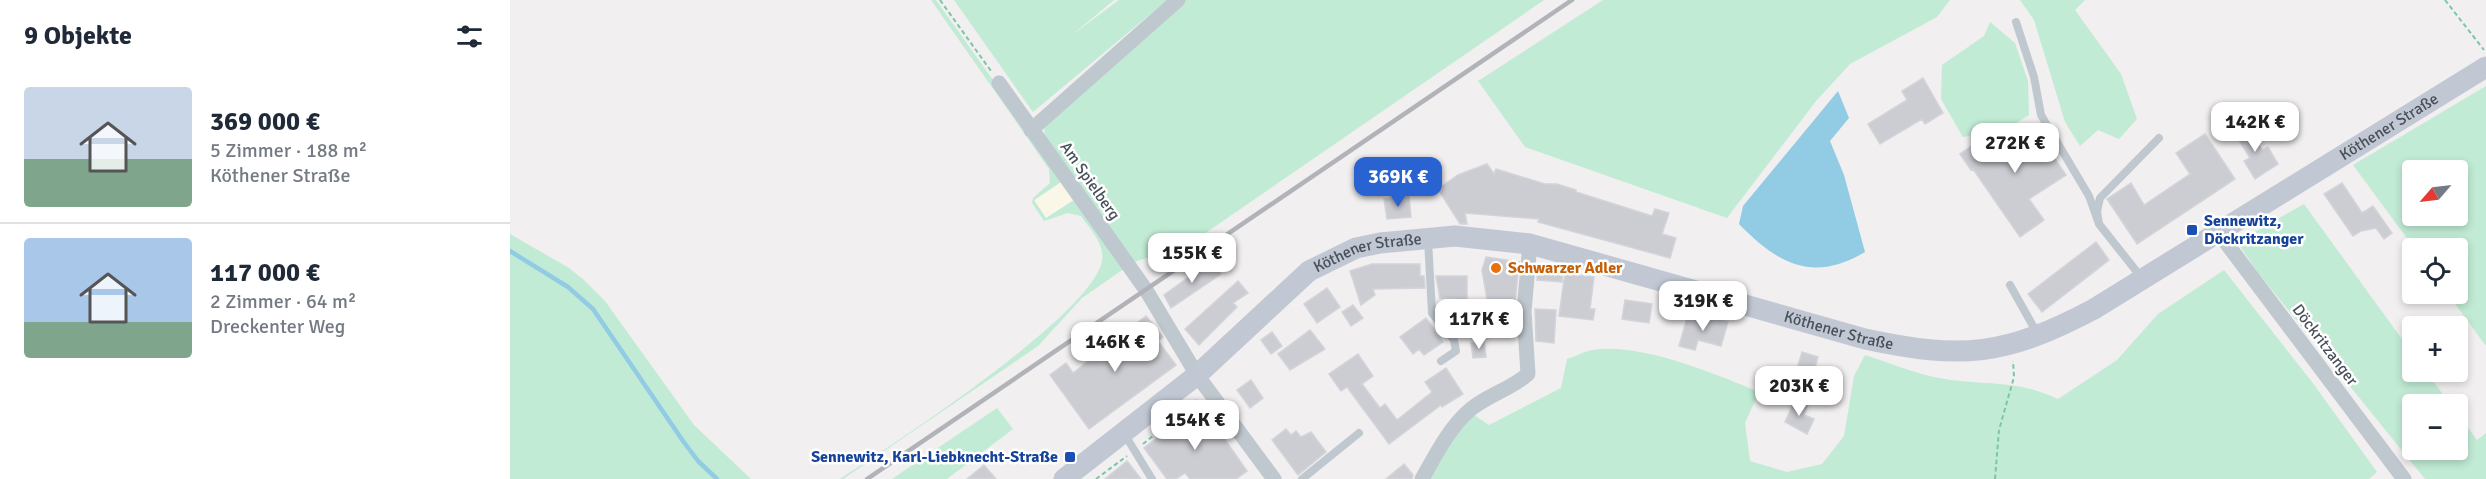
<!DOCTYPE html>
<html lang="de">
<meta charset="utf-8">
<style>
body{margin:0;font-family:Signika,sans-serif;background:#f2f2f3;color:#1f2937;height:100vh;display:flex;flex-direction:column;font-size:22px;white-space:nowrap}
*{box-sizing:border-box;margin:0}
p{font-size:20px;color:#747a83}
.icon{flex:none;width:33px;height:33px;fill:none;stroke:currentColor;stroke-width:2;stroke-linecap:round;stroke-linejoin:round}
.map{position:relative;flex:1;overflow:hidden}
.side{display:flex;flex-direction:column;background:#fff;width:510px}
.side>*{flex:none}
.needle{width:39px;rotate:242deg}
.fabs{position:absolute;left:1892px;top:160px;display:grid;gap:12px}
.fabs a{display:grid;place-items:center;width:66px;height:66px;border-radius:6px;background:#fff;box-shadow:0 3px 9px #0003;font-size:30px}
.price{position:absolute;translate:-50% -51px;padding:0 14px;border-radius:12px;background:#fff;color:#222;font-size:20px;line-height:39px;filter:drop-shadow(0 2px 3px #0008)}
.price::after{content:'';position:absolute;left:50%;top:36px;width:18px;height:14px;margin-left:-9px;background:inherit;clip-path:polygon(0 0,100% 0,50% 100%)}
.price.selected{background:#2863d1;color:#fff}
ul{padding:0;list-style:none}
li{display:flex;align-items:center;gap:18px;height:150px;padding:0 24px}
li+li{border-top:2px solid #e0e1e3}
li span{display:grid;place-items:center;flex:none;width:168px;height:120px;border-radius:6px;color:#555}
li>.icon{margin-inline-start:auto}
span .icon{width:72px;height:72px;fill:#fffc;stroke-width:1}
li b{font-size:26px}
h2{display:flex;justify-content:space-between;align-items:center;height:72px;padding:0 24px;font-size:26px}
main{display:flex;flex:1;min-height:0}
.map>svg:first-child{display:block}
</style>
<main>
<section class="side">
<h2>9 Objekte<svg class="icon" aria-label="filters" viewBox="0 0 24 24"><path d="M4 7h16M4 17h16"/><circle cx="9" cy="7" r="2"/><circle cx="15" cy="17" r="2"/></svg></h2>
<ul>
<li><span style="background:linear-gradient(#c9d6e8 60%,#7fa58c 0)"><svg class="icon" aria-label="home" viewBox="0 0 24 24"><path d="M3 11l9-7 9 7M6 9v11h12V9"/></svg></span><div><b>369 000 €</b><p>5 Zimmer · 188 m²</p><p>Köthener Straße</p></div></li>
<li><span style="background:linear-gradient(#a9c7e8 70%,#7fa58c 0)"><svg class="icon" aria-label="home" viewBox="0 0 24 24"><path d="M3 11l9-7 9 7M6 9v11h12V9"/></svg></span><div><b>117 000 €</b><p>2 Zimmer · 64 m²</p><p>Dreckenter Weg</p></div></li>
</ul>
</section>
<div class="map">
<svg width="1976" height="479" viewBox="0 0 1976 479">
<rect width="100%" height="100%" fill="#f1efef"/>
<path fill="#faf7e9" d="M554,180L567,198L536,219L524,201Z"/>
<path fill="#c1ebd5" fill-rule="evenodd" d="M421,0H426L554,180L524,200L536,218L567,198L615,268L572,298L528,346L333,479H330C382,445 582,315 592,261C595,244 580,229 571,216L558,213L534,221L522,203L523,198L540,183L539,169Z
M444,0H604L562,35L609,0H657L523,112Z
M674,0H1034L678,245L624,262L535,138L534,126Z
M1093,0H1440L1427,17L1340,64L1306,101L1217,218L1015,147L968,81Z
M1510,0H1575L1565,10L1611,74L1627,119L1609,139L1588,130L1570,146L1555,122L1524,20Z
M1480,22L1505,43L1518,81L1519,115L1483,138L1480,132L1453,137L1431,99L1432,65L1474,36Z
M1976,86V346L1938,294H1947V249H1905L1843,165ZM1902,171H1947V216H1902Z
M1794,204L1902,353V372H1916L1941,405H1902V450H1947V413L1967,440L1976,433V479H1915L1749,274L1727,242Z
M0,234L59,268L74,280L95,301L184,425L241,479H0Z
M1714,270L1802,382L1867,472L1859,479H917L961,413L979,425L1051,388L1057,359C1064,357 1071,353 1078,351C1125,340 1205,374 1249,392L1235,423L1240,461L1277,472L1312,464L1334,436L1344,376L1355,355C1380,363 1408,375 1435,379C1479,386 1504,379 1548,399L1607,360L1648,314Z
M487,408L503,429L437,479H382Z"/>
<path fill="#92cbe4" d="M1328,91L1339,118L1320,141L1334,175L1355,252C1303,283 1268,264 1229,224L1233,206Z"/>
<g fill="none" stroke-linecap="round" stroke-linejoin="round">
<path stroke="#92cbe4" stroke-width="4.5" d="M0,251L58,287L83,309L173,441L188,461L207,479"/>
</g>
<path fill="#cccdd3" stroke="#d3d4da" stroke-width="1.5" d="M1413,78L1433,113L1415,124L1412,119L1370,144L1358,124L1397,100L1392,91Z
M1521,124L1556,175L1519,199L1534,220L1510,237L1463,169L1461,170L1450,154L1479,134L1487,146Z
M1737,124L1752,150L1758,147L1768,164L1745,179L1734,161L1740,158L1724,132Z
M1695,134L1725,179L1627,244L1597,199L1621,183L1634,205L1680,174L1666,153Z
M977,164L984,174L986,169L1035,184H1047L1066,190V192L1142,216L1145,209L1159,213L1152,234L1166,238L1160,258L1028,222L1029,219L955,213L957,224H950L928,189L948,175Z
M1832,183L1852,213L1863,206L1882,233L1874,239L1866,228L1851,231L1843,236L1814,194Z
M899,196L901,217L877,219L874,199Z
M1586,242L1599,260L1532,312L1518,294Z
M976,257L1009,262L1005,304L977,299L972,270Z
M701,261L711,274L661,308L654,295Z
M862,264H910V276H914L915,288L863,289L865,295L851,305L840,271Z
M1028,266L1053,268L1052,282L1027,280Z
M1055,273L1084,277L1080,309H1085L1083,320L1049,316Z
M926,276H957V300L930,298Z
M728,281L738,293L723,303L727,307L689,345L675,329Z
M817,288L830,307L807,323L794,304Z
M1115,300L1142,304L1139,323L1112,319Z
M843,305L853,318L841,326L832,312Z
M1025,309L1046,310L1044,343L1026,341Z
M1195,315L1218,322L1211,346L1188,340L1185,350L1169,346L1177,318L1192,322Z
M636,316L653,337L648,341L666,365L579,429L540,375L556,363L563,373Z
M916,318L933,342L914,355L909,349L903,354L890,337Z
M800,330L815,349L780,370L768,354Z
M762,332L772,346L761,354L751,340Z
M974,341L976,357L963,358L961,343Z
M1292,352L1308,357L1303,374L1287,369Z
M848,354L863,376L852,384L870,408L875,404L887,420L922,392L915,382L936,368L953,394L932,407L931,405L879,444L837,387L831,391L819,374Z
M741,380L753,398L740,408L727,390Z
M1285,400L1298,405L1294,415L1304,419L1297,434L1275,422Z
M691,405L737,471L726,479H680L675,473L666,479H657L634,448Z
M776,429L781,435L786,431L791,437L801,432L816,452L788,475L762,440Z
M617,461L631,479H595Z
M894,464L903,475L902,479H876Z
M474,465L486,479H457Z"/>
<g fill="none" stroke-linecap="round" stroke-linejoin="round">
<path stroke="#7cc6a8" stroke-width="2" stroke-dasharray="4.5 3" stroke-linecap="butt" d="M430,0L481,71
M1935,0L1974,50
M633,444L687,400
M586,479L617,456
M1485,479L1489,430L1504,377L1503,361"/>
<path stroke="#c0c8cf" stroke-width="8" d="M1506,22L1524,77L1531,115L1579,196L1589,224
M918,240L922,313L944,340L946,351L931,361
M1631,277L1589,224L1587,211L1590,198L1649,138
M1500,285L1527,333
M615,435L642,479
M792,479L849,433"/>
<path stroke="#c0c8cf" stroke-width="15" d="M489,83L636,290L687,375L764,479
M521,130L668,0
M1708,232L1894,479
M912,479C925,456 940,426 961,409C978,395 1001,389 1018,374L1014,311L1020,244"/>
<path stroke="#c1c8d4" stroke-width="21" id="s1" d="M554,479L687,375L799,271L846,248L870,243L945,236L1020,244L1355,339C1453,360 1495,356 1584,309L1976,67"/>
<path stroke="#b1b3b8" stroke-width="4.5" d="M357,479L1062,0"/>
</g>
<g fill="#1a4fb4" stroke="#fff" stroke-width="2">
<rect x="1676" y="224" width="12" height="12" rx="3"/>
<rect x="554" y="451" width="12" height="12" rx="3"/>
</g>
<circle fill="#e8710a" stroke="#fff" stroke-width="2" cx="986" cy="268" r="6"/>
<g text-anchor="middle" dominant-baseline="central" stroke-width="5" stroke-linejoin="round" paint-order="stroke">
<g font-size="16" fill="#48505a" stroke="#fff">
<text stroke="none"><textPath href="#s1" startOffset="1482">Köthener Straße</textPath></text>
<text transform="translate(580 181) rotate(55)">Am Spielberg</text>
<text stroke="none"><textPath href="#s1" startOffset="384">Köthener Straße</textPath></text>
<text stroke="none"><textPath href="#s1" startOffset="870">Köthener Straße</textPath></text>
<text transform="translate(1815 345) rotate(53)">Döckritzanger</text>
</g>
<g font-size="16" font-weight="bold" fill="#164399" stroke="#fff" text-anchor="start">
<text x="1694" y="221">Sennewitz,<tspan x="1694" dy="18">Döckritzanger</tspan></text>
<text x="548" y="457" text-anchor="end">Sennewitz, Karl-Liebknecht-Straße</text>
</g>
<g font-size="16" font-weight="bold" fill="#c56008" stroke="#fff" text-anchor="start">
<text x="998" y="268">Schwarzer Adler</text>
</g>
</g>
</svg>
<div class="fabs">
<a><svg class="needle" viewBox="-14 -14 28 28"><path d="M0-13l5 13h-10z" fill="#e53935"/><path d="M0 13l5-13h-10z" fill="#747a83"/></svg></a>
<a><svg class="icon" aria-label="locate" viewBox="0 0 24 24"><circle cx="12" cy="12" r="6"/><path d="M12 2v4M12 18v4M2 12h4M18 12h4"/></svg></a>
<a>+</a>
<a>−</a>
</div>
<b class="price" style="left:1745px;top:153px">142K €</b>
<b class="price" style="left:1505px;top:174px">272K €</b>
<b class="price selected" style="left:888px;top:208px">369K €</b>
<b class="price" style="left:682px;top:284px">155K €</b>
<b class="price" style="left:1193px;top:332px">319K €</b>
<b class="price" style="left:969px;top:350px">117K €</b>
<b class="price" style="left:605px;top:373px">146K €</b>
<b class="price" style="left:1289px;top:417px">203K €</b>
<b class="price" style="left:685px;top:451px">154K €</b>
</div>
</main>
